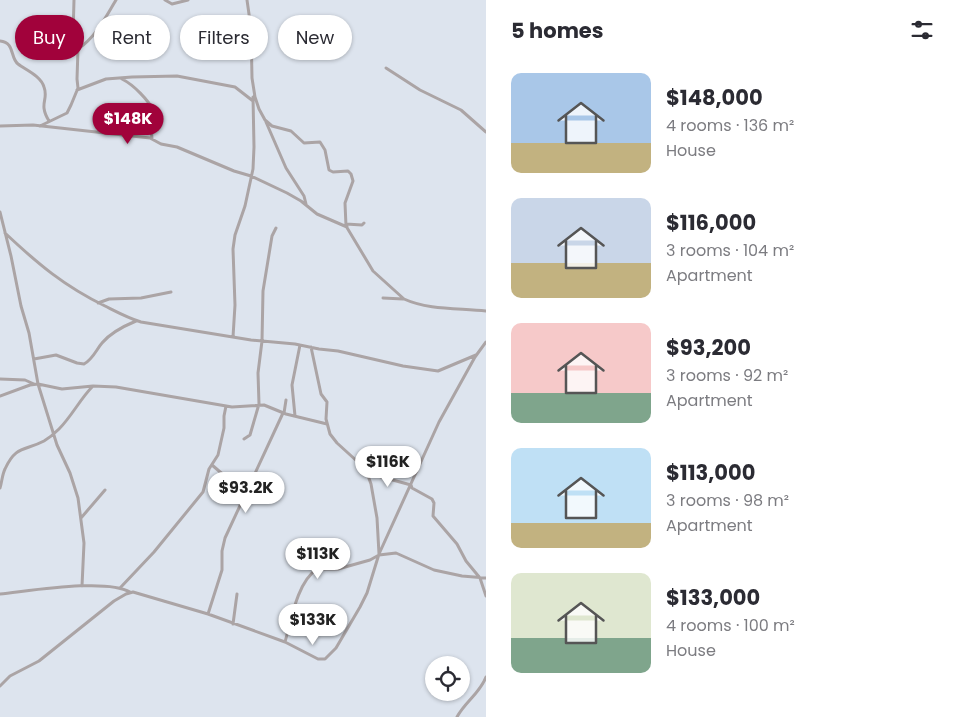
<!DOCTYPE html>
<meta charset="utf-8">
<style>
body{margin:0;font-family:Poppins,sans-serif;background:#f2f2f3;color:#2b2b33;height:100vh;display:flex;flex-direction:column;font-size:19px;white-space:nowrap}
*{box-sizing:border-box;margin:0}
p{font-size:16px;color:#7c7c81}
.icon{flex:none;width:28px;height:28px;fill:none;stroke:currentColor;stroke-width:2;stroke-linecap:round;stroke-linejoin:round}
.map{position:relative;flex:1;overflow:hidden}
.side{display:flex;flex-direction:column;background:#fff;width:475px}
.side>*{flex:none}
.top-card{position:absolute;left:15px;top:15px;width:395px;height:45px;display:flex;gap:10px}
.buttons{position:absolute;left:425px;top:656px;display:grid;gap:10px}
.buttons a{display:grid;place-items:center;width:45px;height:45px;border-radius:50%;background:#fff;box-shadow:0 1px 4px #0004;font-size:25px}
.price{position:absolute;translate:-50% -42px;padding:0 11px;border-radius:18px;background:#fff;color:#222;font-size:16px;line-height:32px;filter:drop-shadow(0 1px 2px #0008)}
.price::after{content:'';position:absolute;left:50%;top:30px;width:15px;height:11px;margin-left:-8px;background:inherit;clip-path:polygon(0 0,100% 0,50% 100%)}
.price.on{background:#a1023b;color:#fff}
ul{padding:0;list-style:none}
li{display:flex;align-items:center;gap:15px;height:125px;padding:0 25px}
li span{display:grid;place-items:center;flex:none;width:140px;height:100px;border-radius:10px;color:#555}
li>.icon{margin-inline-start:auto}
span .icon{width:60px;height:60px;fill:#fffc;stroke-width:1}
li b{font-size:21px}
h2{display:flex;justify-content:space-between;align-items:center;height:60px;padding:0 25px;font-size:21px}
.chip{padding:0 18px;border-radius:22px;background:#fff;box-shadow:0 1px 4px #0004;font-size:18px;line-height:45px}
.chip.on{background:#a1023b;color:#fff}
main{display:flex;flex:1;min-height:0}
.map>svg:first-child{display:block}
</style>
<main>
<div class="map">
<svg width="486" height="717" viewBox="0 0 486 717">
<rect width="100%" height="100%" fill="#dde4ee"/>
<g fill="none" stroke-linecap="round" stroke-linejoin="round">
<path stroke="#aba4a5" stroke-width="3" d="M165,0L172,4L188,0
M247,0L251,28L252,78L255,97L259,109L265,120L272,126L291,131L304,143L320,142L325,150L329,170L333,172L348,171L351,174L353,181L345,203L346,226L373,271L404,299C428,310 459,308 486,311
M73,36L74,0
M0,41C15,42 10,58 18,64C26,70 41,76 44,87C49,100 38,103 49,121
M386,68L420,90L461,110L486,132
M122,79C134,85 148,100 154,111L151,125L152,139
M77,90L106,79L132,77L177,76L235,87L253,101
M266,122L286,168L304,196L306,204
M0,126L33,125L150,138L161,144L177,147L234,171L251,176L287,193L301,201L317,214L347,227
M40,126L67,113L71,105L78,88L77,79L78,49C96,37 105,18 116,0
M0,212L11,256L21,306L29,333L38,384L57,445L70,473L78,498L84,543L82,586
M346,224L362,225L364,223
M5,233C38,264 64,286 105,306C117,312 128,318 141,322L251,340L295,344L319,349L338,351L403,366L438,371L476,355
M383,298L403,299
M98,303L109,299L141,298L171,292
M233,337L235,305L233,249L235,235L245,206L253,169L254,147L253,97
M311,347L321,394L327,402L326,419L330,434L337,443L359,463L367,473L371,484L377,518L379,554
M34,359L56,355L77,363L84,364C93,359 96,350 102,343C111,332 124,326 136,321
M0,379L25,380L34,384
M0,396L30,385L38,384L62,389L93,386L116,387L232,407L264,405L286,414L327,424
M284,413L286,400
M295,416L292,385L300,345
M244,439L250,435L259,404L258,373L262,341L263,291L272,236L276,228
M212,465L226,477
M367,473L411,485L412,488L432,499L434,503L433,516L457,544L466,561L480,578L486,596
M0,488C2,482 2,475 5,469C16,445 25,451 44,441C49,438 55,433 59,429C72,416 80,399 93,386
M81,518L105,490
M120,588L154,552L203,492L209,469L218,455L224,428V416L226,406
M0,594C30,591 106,578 130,592
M208,614L222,570V551L225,538L283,413
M233,624L237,594
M285,642C291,621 297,582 317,569H338L370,560L379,555L396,553L434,570L462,576L486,578
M0,686L10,676L39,661L114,601L126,594L133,592L208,614L285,642L318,659H325L336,648L360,607L367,593L379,554L439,422L475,357L486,342
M457,717C465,702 480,693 486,677"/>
</g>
</svg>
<div class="buttons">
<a><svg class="icon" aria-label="locate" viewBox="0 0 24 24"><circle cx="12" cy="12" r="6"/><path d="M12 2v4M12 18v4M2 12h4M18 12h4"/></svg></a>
</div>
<b class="price on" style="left:128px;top:145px">$148K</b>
<b class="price" style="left:388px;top:488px">$116K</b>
<b class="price" style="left:246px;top:514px">$93.2K</b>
<b class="price" style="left:318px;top:580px">$113K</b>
<b class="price" style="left:313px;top:646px">$133K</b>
<div class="top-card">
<a class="chip on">Buy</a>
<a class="chip">Rent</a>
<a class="chip">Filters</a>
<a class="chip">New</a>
</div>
</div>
<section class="side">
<h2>5 homes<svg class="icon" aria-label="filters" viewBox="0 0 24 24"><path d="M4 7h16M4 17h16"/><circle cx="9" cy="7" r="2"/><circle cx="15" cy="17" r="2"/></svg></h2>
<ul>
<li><span style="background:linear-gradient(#a9c7e8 70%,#c2b280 0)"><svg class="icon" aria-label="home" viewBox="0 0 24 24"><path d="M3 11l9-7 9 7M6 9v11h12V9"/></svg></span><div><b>$148,000</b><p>4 rooms · 136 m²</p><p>House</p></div></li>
<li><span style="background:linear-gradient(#c9d6e8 65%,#c2b280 0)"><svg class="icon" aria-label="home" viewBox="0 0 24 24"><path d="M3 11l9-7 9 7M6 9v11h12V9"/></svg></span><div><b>$116,000</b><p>3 rooms · 104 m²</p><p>Apartment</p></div></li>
<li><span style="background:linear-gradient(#f6c9c9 70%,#7fa58c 0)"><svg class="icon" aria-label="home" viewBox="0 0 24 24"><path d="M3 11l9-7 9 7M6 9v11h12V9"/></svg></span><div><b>$93,200</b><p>3 rooms · 92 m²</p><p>Apartment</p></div></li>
<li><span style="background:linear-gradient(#bfe0f5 75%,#c2b280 0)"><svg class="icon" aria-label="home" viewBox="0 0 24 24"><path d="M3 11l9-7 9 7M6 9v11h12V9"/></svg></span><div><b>$113,000</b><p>3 rooms · 98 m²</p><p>Apartment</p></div></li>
<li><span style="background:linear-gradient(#dfe7d0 65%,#7fa58c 0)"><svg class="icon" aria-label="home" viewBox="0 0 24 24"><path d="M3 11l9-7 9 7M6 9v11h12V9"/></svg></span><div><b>$133,000</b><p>4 rooms · 100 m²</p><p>House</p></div></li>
</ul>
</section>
</main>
